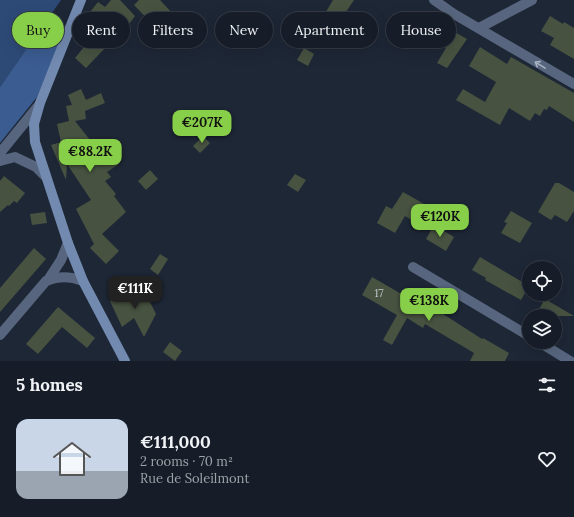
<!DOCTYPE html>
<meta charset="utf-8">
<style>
body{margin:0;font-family:Lora,serif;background:#232a34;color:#f1f3f6;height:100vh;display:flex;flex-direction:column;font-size:15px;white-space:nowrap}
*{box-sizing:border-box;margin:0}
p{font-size:13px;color:#9ea2a8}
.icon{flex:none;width:22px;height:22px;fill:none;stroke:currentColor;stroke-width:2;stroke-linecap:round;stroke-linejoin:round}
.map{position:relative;height:361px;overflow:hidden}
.details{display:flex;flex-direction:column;background:#161d28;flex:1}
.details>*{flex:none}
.top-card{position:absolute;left:12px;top:12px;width:550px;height:36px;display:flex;gap:8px}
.fabs{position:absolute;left:522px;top:261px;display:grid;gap:8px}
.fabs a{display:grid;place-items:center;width:40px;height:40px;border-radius:50%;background:#161d28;box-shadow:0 4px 16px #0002,0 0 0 1px #353b45;font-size:20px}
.price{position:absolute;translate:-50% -34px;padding:0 9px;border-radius:8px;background:#88cf49;color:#111;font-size:13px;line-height:26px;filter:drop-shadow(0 1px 2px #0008)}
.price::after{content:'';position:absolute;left:50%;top:24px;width:12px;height:9px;margin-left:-6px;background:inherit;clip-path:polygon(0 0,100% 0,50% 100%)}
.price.current{background:#222;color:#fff}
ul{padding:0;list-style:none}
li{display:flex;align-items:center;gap:12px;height:100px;padding:0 16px}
li span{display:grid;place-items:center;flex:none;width:112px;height:80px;border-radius:12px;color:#555}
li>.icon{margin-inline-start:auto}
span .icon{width:48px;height:48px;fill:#fffc;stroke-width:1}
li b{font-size:17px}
h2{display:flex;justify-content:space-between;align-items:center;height:48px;padding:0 16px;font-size:17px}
.pill{padding:0 14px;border-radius:18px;background:#161d28;box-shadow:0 4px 16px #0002,0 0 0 1px #353b45;font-size:14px;line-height:36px}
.pill.current{background:#88cf49;color:#111}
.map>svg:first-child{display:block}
</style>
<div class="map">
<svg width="574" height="361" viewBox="0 0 574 361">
<rect width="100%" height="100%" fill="#1e2736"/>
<path fill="#2d4a77" d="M0,0H61L0,87Z"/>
<path fill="#3b5c91" d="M59,16L64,24L61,40L37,97L0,143V87L32,41L50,44L49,22Z"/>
<path fill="#475241" d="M111,0H120L135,16L111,49L107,46L86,68L75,58L93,36L79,26L98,2L105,7Z
M139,0H160L173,14L166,20L170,25L161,33L134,5Z
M333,0H354L342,18L341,17L337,23L324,15Z
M550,16L563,24L564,22L574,28V59L550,45L554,38L541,31Z
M453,31L467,39L447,68L437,63L446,48L444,46Z
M480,47L507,64L511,57L574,93V122L549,106L547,110L544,109L540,116L535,113L530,121L509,108L500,125L456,100L463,89L485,102L496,82L469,66Z
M304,48L314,54L308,66L297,60Z
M81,89L86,100L101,93L105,103L85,111L86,119L75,121L94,145L107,139L114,153L112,154L119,164L107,172L111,177L105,181L116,194L114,196L126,212L102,234L119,251L106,264L90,248L94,244L76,209L91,200L67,164L66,180L51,145L61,142L57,124L69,121L66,106L72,105L68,95Z
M203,136L210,143L200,153L193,146Z
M150,170L158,179L146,190L138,181Z
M295,174L306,180L298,192L287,185Z
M4,176L25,193L17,203L14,201L9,206L8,205L0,212V181Z
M555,183H559L574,192V211L567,222L555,215L551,220L538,212Z
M403,192L426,205L417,223L405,216L395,233L377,223L386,206L392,209Z
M511,211L532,223L520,243L501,233L507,223L504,222Z
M45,212L47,223L32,225L30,214Z
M434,225L454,237L446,251L426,239Z
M34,248L46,259L0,312V288Z
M160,254L168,259L158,275L150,269Z
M480,257L529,286L521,300L485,280L486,278L472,270Z
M372,277L424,307L426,303L482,339L483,338L509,353L505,361H470L474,353L425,324L423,328L407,318L392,345L383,340L397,315L362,295Z
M143,288L156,314L144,337L134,318L122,327L110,301Z
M545,299L574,316H535Z
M58,307L95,338L87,348L62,327L38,354L26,344Z
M170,342L182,351L175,361L163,352Z"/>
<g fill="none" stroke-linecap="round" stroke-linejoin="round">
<path stroke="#57667e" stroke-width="10" d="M434,0L454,14L574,84
M479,28L532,0
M0,153L39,105
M0,161L15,157L36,167L46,177
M413,267L529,336
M48,280L61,260L68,243
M0,335L46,281C59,276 69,276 83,281
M539,342L570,361"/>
<path stroke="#728ab0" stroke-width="10" d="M81,0L40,103L34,124L35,142L68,243L83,281L125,361"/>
</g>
<defs><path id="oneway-shaft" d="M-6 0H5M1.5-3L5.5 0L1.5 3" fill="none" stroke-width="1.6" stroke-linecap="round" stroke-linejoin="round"/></defs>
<use stroke="#a7b2c2" href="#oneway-shaft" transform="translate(540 65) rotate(-149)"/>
<g text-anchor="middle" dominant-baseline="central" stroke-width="3.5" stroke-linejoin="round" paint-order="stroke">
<g font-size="11" fill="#c0c8cc">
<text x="379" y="293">17</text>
</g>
</g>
</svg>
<div class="fabs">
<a><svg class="icon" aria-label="locate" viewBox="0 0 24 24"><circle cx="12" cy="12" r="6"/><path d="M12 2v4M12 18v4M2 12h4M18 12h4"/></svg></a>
<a><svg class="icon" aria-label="layers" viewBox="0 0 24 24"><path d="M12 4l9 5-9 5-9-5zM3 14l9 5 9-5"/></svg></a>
</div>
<b class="price" style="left:202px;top:144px">€207K</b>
<b class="price" style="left:90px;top:173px">€88.2K</b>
<b class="price" style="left:440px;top:238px">€120K</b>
<b class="price current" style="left:135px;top:310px">€111K</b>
<b class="price" style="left:429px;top:322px">€138K</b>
<div class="top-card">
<a class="pill current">Buy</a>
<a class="pill">Rent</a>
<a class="pill">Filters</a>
<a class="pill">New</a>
<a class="pill">Apartment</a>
<a class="pill">House</a>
</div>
</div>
<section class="details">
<h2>5 homes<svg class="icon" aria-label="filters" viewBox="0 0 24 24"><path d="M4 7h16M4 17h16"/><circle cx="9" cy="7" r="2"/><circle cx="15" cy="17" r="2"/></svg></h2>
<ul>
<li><span style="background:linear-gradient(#c9d6e8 65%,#9aa5b1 0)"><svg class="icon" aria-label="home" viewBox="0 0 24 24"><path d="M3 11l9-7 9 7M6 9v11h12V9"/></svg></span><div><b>€111,000</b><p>2 rooms · 70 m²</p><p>Rue de Soleilmont</p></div><svg class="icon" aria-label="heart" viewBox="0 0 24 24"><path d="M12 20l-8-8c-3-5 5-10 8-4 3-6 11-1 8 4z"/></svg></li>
</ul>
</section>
